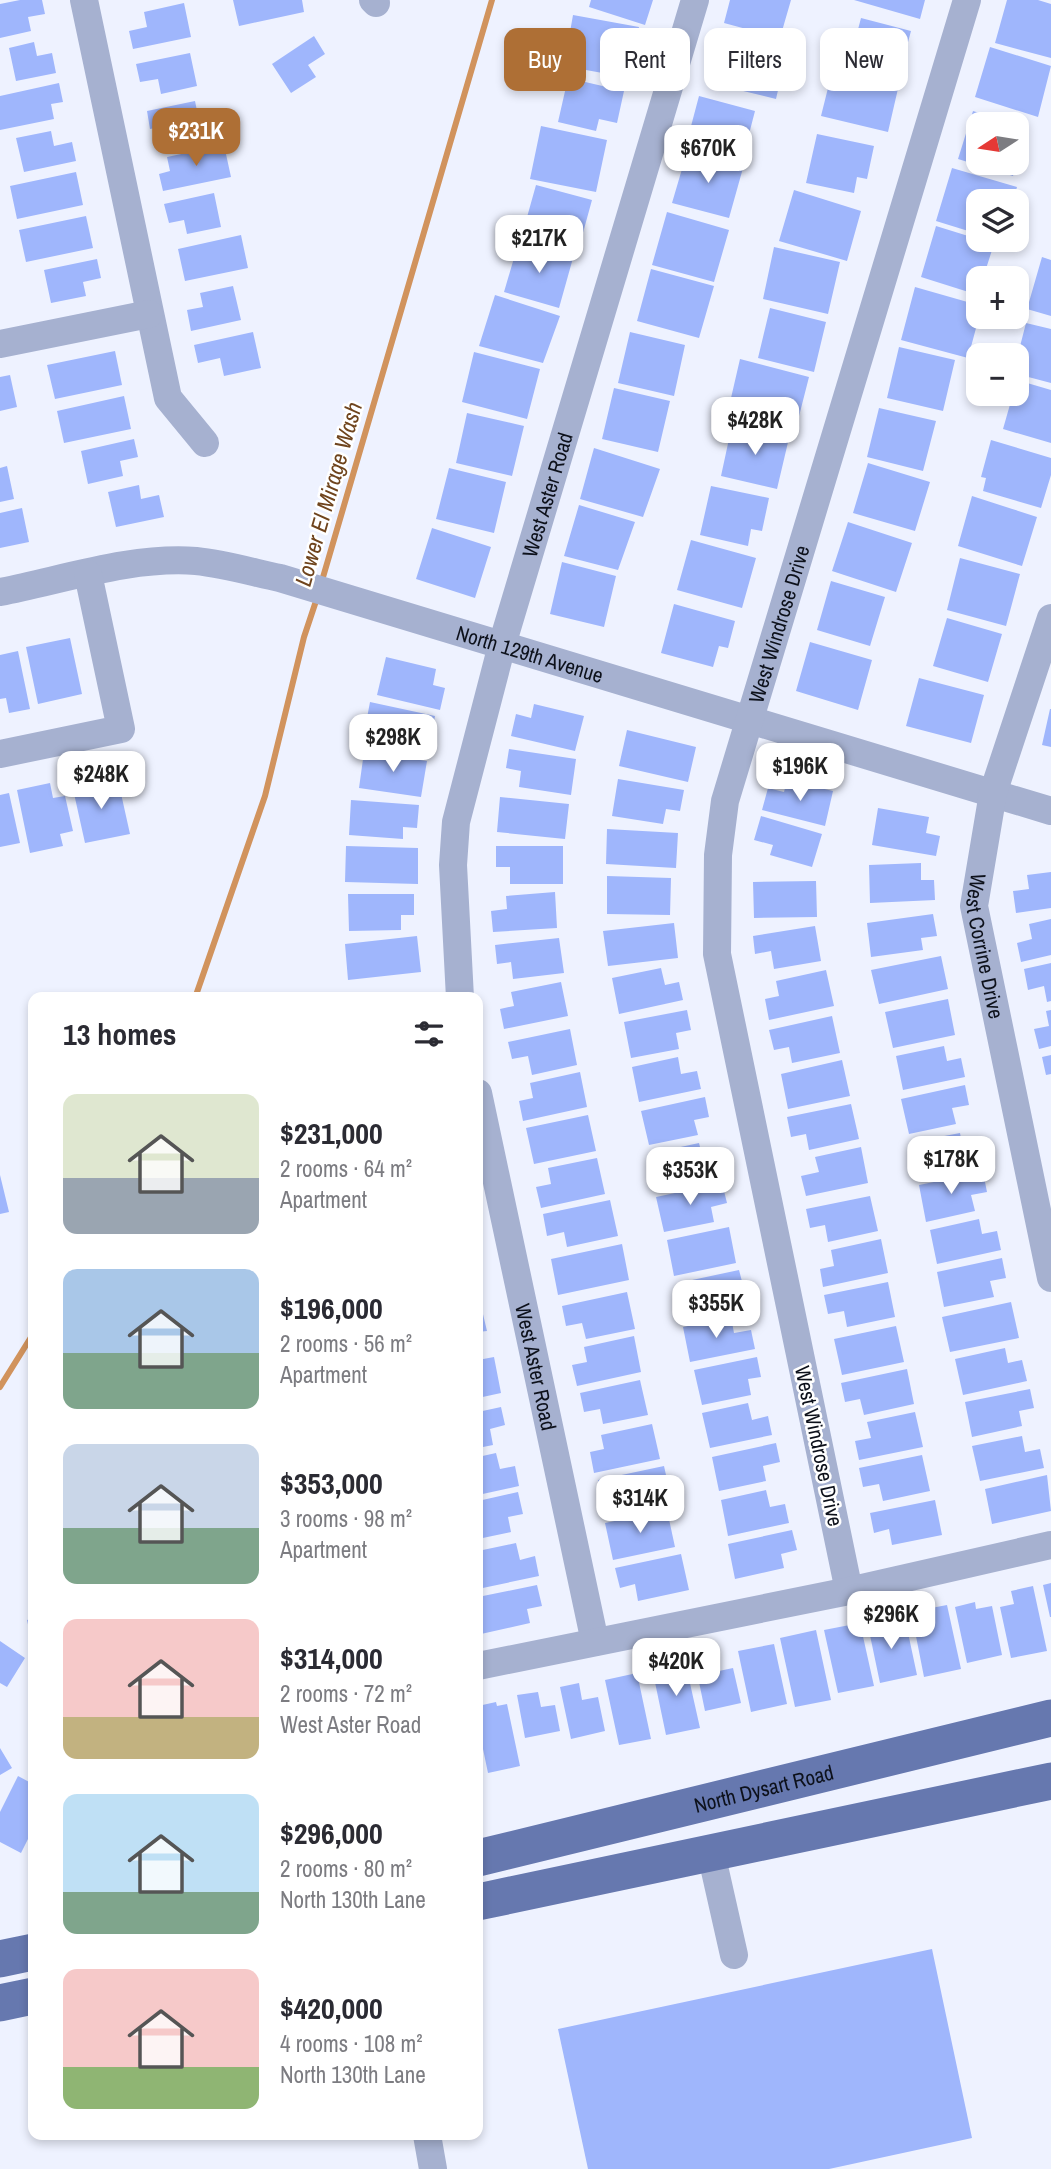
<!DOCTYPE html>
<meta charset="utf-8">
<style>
body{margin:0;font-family:"Archivo Narrow",sans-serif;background:#f2f2f3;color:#2b2b33;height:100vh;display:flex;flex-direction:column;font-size:26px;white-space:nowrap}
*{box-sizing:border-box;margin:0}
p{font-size:23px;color:#7c7c81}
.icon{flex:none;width:38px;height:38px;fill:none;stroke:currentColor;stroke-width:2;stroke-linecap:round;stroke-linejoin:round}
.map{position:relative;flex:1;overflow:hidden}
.panel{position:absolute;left:28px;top:992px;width:455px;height:1148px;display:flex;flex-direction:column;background:#fff;border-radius:14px;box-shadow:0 4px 10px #0003}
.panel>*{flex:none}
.top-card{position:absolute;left:504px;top:28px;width:441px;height:63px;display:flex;gap:14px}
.needle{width:46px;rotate:258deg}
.fabs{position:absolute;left:966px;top:112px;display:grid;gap:14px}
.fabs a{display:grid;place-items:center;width:63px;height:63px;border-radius:14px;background:#fff;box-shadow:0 4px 10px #0003;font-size:35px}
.price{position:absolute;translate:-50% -60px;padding:0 16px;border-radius:14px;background:#fff;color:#222;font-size:23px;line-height:46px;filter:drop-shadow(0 2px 4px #0008)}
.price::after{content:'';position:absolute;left:50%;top:42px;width:21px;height:16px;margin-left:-10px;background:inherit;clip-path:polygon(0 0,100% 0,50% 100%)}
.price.selected{background:#ae6f35;color:#fff}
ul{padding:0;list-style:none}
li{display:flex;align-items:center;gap:21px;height:175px;padding:0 35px}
li span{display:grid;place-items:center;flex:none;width:196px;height:140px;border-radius:14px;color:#555}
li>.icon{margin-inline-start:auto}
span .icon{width:84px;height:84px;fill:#fffc;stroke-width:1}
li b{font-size:30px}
h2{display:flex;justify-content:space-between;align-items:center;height:84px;padding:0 35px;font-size:30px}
.chip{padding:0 24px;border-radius:14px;background:#fff;box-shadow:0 4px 10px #0003;font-size:24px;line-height:63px}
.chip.selected{background:#ae6f35;color:#fff}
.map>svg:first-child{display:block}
</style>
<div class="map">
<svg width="1051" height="2169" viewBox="0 0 1051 2169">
<rect width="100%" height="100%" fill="#eef2ff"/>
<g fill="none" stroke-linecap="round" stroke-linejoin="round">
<path stroke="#d1935d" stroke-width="6" d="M321,584L492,0
M195,998L265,796L304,637L317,598
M0,1387L33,1334"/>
</g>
<path fill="#9fb6fc" d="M20,0H42L45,14L28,17L31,31L0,38V4Z
M233,0H302L304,12L239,26Z
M591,0H653L645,25L589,7Z
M730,0H791L780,38L724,23Z
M854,0H925L920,19Z
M1007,0H1038L1051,4V58L995,43Z
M184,3L191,37L133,49L129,31L147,27L144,12Z
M573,15L639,27L630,78L564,66Z
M861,18L911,31L903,61L890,57L886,70L850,60Z
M722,31L788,47L776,99L710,83Z
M314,36L325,54L308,65L316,77L291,93L272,64Z
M34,42L37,56L52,53L56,73L16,81L9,48Z
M990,47L1051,66L1038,117L975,97Z
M190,53L197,86L161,94L158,79L140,82L136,64Z
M834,64L900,80L888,132L821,116Z
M568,78L624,91L617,123L599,119L596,131L558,122Z
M59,83L63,102L51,104L54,119L0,130V96Z
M699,96L755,111L742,161L686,145Z
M195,101L202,135L169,142L166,126L150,129L147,111Z
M973,111L1014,124H978V163H1017L1013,176L958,159Z
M1017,125L1027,128L1017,160Z
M541,126L607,140L596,192L530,179Z
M51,131L54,146L72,142L76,161L24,172L16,138Z
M817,134L874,146L867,179L857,177L854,193L806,183Z
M224,145L231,177L163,191L159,174L170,171L167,157Z
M687,152L743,168L729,218L672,203Z
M952,168L1017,187L1013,201H978V234L936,221Z
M76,172L83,205L17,219L10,186Z
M536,185L592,200L578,251L522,235Z
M794,190L861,211L847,261L779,241Z
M214,193L221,227L187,234L184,220L169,223L164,204Z
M667,212L729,230L714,282L652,265Z
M86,216L93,248L26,262L19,230Z
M936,226L994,244L983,278H978V295L921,277Z
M241,235L248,268L185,281L178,249Z
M519,241L573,258L559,308L504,292Z
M774,247L840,262L828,314L763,299Z
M1042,257L1051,260V316L1027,309Z
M97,259L101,278L83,282L86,296L51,303L44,270Z
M651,269L714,286L699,338L637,321Z
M233,286L241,320L191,331L187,310L203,307L200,293Z
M915,287L978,305L979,317L968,358L901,340Z
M495,295L560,316L543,363L479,346Z
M770,308L826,322L814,372L758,358Z
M1026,323L1051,329V383L1017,374V358Z
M253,332L261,368L224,376L220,358L198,363L194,345Z
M630,332L685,345L674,396L618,383Z
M899,347L955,360L943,411L887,398Z
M115,351L122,385L55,399L47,365Z
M474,352L540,369L527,419L462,402Z
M740,359L809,377L796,428L728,411Z
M10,375L17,407L0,411V377Z
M1017,380L1051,390V443L1003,429L1013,394H1017Z
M614,388L670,401L658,452L602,439Z
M124,396L131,429L64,443L57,411Z
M879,408L936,421L923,471L867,457Z
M467,413L524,426L512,476L456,463Z
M732,425L789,438L777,489L721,476Z
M134,439L138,457L120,461L123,476L88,484L81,451Z
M991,440L1051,458V475L1041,508L983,491L986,478L981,477Z
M594,448L660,469L643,517L580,499Z
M868,463L930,482L915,531L853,513Z
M7,466L14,499L0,502V468Z
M449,468L506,482L494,533L436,519Z
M139,485L141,499L159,495L164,517L116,527L108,492Z
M711,486L769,498L762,531L751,529L748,546L700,535Z
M972,496L1037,517L1022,566L958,546Z
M579,505L635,522L618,570L564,556Z
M22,508L29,542L0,548V513Z
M848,522L912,543L896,592L832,571Z
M432,528L491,547L475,598L416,579Z
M691,540L756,558L742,608L677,590Z
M960,558L1020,574L1006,626L947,610Z
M562,562L616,576L604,627L550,614Z
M831,581L885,597L870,646L817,630Z
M674,604L735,621L728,648L719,646L713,667L661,653Z
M947,618L1002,634L988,682L933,666Z
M70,638L82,694L38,704L26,647Z
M810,642L872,660L858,710L796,691Z
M18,651L30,709L9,713L6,698L0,699V655Z
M386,657L436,669L433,685L445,688L440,710L377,695Z
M919,678L984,695L971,743L906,726Z
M370,702L435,716L431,737L416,734L413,749L363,739Z
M534,704L584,716L575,751L511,736L516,714L531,718Z
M1050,709H1051V747L1042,745Z
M627,730L696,747L688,782L619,766Z
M509,749L576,759L571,795L519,787L521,771L506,768Z
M364,752L427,761L421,797L359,788Z
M618,779L684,790L680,811L666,809L663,824L612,816Z
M118,780L130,834L85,843L73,789Z
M787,780L833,791L825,826L762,810L768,788L784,792Z
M50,783L53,798L65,796L73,831L60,834L63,846L30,853L17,790Z
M9,793L20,843L0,847V795Z
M500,797L569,804L565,839L497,832Z
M351,800L419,805L417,828L403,827V839L349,835Z
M878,808L929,817L926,833L940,836L936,856L872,845Z
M761,816L822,834L812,867L770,855L773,845L754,840Z
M607,829L678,833L676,868L606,864Z
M346,846L418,848V884L345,882Z
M496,846H563V884H510V867H496Z
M921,863V880H934L935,900L870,903L869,865Z
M1051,872V908L1016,913L1013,891L1029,889L1027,875Z
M607,876L671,878L670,915L607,914Z
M816,881L817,917L754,918L753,882Z
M555,892L557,928L493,932L491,911L507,909L506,896Z
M348,894H414V915H401V930L349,931Z
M933,914L937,936L921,938L923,950L871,957L867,923Z
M1051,919V955L1021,962L1017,943L1032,939L1029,924Z
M674,923L678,958L608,966L603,931Z
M815,926L821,961L774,969L771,951L755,954L753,936Z
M417,936L421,972L348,980L345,944Z
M559,938L564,973L513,979L511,962L497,964L495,945Z
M941,956L948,989L879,1004L871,970Z
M1051,963V1001L1047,1002L1044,986L1028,990L1024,969Z
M661,968L665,985L679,982L683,1000L619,1014L612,978Z
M826,970L834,1006L769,1020L765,999L779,996L776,981Z
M561,982L568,1016L504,1029L500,1009L514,1006L511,992Z
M948,999L955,1035L893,1048L885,1012Z
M687,1010L691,1030L676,1033L679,1049L631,1058L624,1022Z
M1051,1010V1046L1039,1049L1034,1029L1049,1026L1046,1011Z
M832,1016L840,1053L792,1063L789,1047L774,1050L769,1030Z
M570,1029L577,1065L532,1075L528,1056L512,1059L508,1042Z
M944,1046L947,1061L961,1058L965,1077L903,1090L896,1056Z
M1051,1055V1074L1046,1075L1042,1057Z
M678,1057L681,1074L697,1071L701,1089L639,1102L632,1067Z
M842,1060L850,1096L788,1109L781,1074Z
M580,1072L587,1107L523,1121L519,1101L533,1098L530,1083Z
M965,1085L969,1105L952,1108L956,1124L909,1134L901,1099Z
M705,1097L709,1117L694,1120L698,1135L649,1145L641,1111Z
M851,1104L859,1139L809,1150L806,1134L791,1137L787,1117Z
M588,1115L596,1151L534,1164L526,1128Z
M960,1133L963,1149L979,1146L982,1165L920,1177L913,1142Z
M699,1143L703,1159L714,1157L718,1175L655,1189L648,1154Z
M861,1147L868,1183L806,1196L801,1176L819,1172L815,1157Z
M597,1158L605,1194L541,1208L536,1187L551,1184L548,1168Z
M983,1172L987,1192L971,1195L975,1211L926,1222L919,1185Z
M0,1175L9,1212L0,1214Z
M722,1183L727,1203L711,1207L714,1222L664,1232L656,1197Z
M870,1196L878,1231L828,1242L825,1225L810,1228L806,1209Z
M610,1200L618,1236L567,1247L564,1232L547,1236L543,1214Z
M979,1219L982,1234L997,1231L1001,1250L937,1264L930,1230Z
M729,1227L736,1263L674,1276L667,1240Z
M881,1239L888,1273L823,1287L820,1269L834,1266L831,1250Z
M622,1244L629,1280L558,1295L551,1259Z
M1002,1258L1006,1278L990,1281L994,1297L944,1307L937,1272Z
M739,1270L744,1289L728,1293L731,1309L686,1319L678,1283Z
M888,1282L895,1317L847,1327L844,1311L828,1314L824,1295Z
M627,1292L635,1329L586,1339L582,1323L566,1326L562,1306Z
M1011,1302L1019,1338L950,1352L942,1317Z
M482,1310L487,1331L478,1332V1311Z
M731,1317L734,1333L751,1330L755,1349L690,1362L683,1327Z
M896,1326L904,1362L842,1375L834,1339Z
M634,1336L641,1372L577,1386L572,1365L587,1362L584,1347Z
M1005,1348L1008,1363L1022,1360L1027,1381L963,1395L955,1359Z
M494,1357L501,1393L478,1398V1360Z
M757,1357L761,1377L748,1379L751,1395L702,1405L694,1370Z
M907,1369L914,1404L864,1415L860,1399L845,1402L841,1383Z
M640,1380L648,1415L603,1424L600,1409L584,1412L580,1393Z
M1030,1389L1034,1408L1019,1411L1022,1426L972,1437L965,1402Z
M748,1403L752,1420L768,1416L772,1435L710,1448L702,1413Z
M501,1407L505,1425L490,1429L493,1445L478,1448V1412Z
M915,1412L923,1447L859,1460L855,1441L871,1438L867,1422Z
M652,1424L660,1459L594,1473L590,1452L604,1449L601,1435Z
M1022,1436L1025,1452L1040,1449L1044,1468L980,1481L972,1446Z
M776,1443L780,1462L763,1466L766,1481L719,1491L712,1457Z
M496,1453L500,1469L515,1466L519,1486L478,1495V1457Z
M922,1455L930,1491L883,1501L879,1484L863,1487L859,1468Z
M664,1466L672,1502L622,1512L618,1496L602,1499L598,1480Z
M1047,1475L1051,1511L992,1524L985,1489Z
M766,1490L770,1507L785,1504L789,1523L728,1536L721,1500Z
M518,1492L523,1514L508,1517L511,1532L478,1539V1501Z
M935,1500L942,1535L892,1545L889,1529L874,1533L870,1513Z
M667,1510L675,1547L613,1560L605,1523Z
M792,1530L797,1550L781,1554L784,1568L735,1579L728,1544Z
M516,1543L520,1560L535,1556L539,1576L478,1589V1551Z
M681,1554L689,1590L638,1601L635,1584L620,1588L615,1568Z
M1051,1583V1617H1050L1043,1585Z
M537,1585L542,1606L527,1609L530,1623L481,1634L478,1597Z
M1033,1586L1047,1651L1011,1658L1000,1607L1014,1604L1011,1591Z
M975,1602L976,1609L992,1606L1002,1655L967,1663L955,1607Z
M947,1605L961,1669L924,1677L914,1626L929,1623L926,1609Z
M886,1617L889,1632L907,1628L917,1675L880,1683L867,1621Z
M33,1618V1643H32L27,1620Z
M860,1623L874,1686L838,1693L824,1630Z
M816,1630L831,1700L795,1707L780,1638Z
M0,1641L25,1658L7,1687L0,1683Z
M774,1644L787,1704L751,1712L738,1651Z
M715,1654L719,1671L733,1668L741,1703L705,1711L694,1658Z
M685,1661L700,1728L666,1735L652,1668Z
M637,1673L651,1739L619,1745L605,1680Z
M579,1683L582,1700L598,1697L605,1731L571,1739L560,1687Z
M538,1692L541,1707L555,1705L560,1731L525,1738L517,1695Z
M496,1702L497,1706L507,1704L520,1766L488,1773L478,1725V1706Z
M0,1748L12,1768L0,1775Z
M18,1776L33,1784V1829L21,1853L0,1842V1812Z
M932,1949L972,2138L829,2169H588L558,2029Z"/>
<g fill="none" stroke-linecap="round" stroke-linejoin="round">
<g stroke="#a6b1d0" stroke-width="28">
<path d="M84,0L168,398L205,443"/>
<path d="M373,0L376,3"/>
<path d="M0,344L149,314"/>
<path id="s1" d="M0,592C62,580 132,556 196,561C224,564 252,572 280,578L1051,811"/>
<path id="s2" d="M1051,618L993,793L974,906L1051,1278"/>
<path d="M0,754L121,729L88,574"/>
<path id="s3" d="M460,998L453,865L456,822L502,645L695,0"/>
<path id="s4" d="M478,1093L595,1642"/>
<path id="s5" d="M849,1591L717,954L718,855L725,801L967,0"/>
<path d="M478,1666L849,1591L1051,1545"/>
<path d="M711,1853L734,1955"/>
<path d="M427,2135L433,2169"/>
</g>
<g stroke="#6678af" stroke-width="37">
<path id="s6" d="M478,1858L1051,1718"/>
<path d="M478,1902L1051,1781"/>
<path d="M0,1959L33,1952"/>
<path d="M0,2003L33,1996"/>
</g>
</g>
<g text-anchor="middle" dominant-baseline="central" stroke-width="5" stroke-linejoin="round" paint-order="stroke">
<g font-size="21" fill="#0d111b" stroke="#fff">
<text stroke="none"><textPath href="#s3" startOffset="516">West Aster Road</textPath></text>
<text stroke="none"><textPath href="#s5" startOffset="989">West Windrose Drive</textPath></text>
<text stroke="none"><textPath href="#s1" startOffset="546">North 129th Avenue</textPath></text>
<text stroke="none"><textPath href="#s2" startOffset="340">West Corrine Drive</textPath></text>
<text stroke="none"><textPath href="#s4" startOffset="280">West Aster Road</textPath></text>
<text transform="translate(819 1446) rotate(78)">West Windrose Drive</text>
<text stroke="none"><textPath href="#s6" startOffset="294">North Dysart Road</textPath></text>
</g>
<g font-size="23" font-style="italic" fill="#6f441d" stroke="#fff">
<text transform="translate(328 494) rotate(-74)">Lower El Mirage Wash</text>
</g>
</g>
</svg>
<div class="fabs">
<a><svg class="needle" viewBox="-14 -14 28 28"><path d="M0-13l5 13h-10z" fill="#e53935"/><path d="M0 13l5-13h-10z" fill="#7c7c81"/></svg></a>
<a><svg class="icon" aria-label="layers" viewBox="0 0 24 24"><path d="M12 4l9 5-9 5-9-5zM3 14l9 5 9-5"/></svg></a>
<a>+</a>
<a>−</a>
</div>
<b class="price selected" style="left:196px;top:168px">$231K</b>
<b class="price" style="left:708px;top:185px">$670K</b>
<b class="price" style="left:539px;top:275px">$217K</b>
<b class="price" style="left:755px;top:457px">$428K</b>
<b class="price" style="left:393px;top:774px">$298K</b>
<b class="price" style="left:800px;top:803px">$196K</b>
<b class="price" style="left:101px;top:811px">$248K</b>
<b class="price" style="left:951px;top:1196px">$178K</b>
<b class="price" style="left:690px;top:1207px">$353K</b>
<b class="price" style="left:716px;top:1340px">$355K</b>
<b class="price" style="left:640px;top:1535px">$314K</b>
<b class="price" style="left:891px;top:1651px">$296K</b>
<b class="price" style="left:676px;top:1698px">$420K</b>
<div class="top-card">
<a class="chip selected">Buy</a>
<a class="chip">Rent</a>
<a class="chip">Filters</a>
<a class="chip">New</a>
</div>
<section class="panel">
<h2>13 homes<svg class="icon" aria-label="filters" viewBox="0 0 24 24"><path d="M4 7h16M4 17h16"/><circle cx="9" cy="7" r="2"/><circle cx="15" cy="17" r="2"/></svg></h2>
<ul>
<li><span style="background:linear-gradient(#dfe7d0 60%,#9aa5b1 0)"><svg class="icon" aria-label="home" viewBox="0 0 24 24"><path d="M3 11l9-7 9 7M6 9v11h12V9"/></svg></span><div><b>$231,000</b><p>2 rooms · 64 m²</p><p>Apartment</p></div></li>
<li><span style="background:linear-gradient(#a9c7e8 60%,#7fa58c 0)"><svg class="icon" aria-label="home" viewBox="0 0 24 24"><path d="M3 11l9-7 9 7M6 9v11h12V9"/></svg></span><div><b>$196,000</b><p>2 rooms · 56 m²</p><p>Apartment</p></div></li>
<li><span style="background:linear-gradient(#c9d6e8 60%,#7fa58c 0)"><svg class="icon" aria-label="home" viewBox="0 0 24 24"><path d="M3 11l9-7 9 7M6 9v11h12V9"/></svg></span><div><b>$353,000</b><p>3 rooms · 98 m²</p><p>Apartment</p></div></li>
<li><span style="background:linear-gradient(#f6c9c9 70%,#c2b280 0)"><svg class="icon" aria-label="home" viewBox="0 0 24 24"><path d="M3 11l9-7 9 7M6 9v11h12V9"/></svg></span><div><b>$314,000</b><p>2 rooms · 72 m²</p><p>West Aster Road</p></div></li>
<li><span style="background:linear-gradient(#bfe0f5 70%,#7fa58c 0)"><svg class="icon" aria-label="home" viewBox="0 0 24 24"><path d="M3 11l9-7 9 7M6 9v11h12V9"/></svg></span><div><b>$296,000</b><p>2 rooms · 80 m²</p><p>North 130th Lane</p></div></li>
<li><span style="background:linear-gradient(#f6c9c9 70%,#8fb573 0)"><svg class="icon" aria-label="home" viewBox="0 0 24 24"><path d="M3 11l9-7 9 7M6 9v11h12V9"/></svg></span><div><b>$420,000</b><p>4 rooms · 108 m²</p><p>North 130th Lane</p></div></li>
</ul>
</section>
</div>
